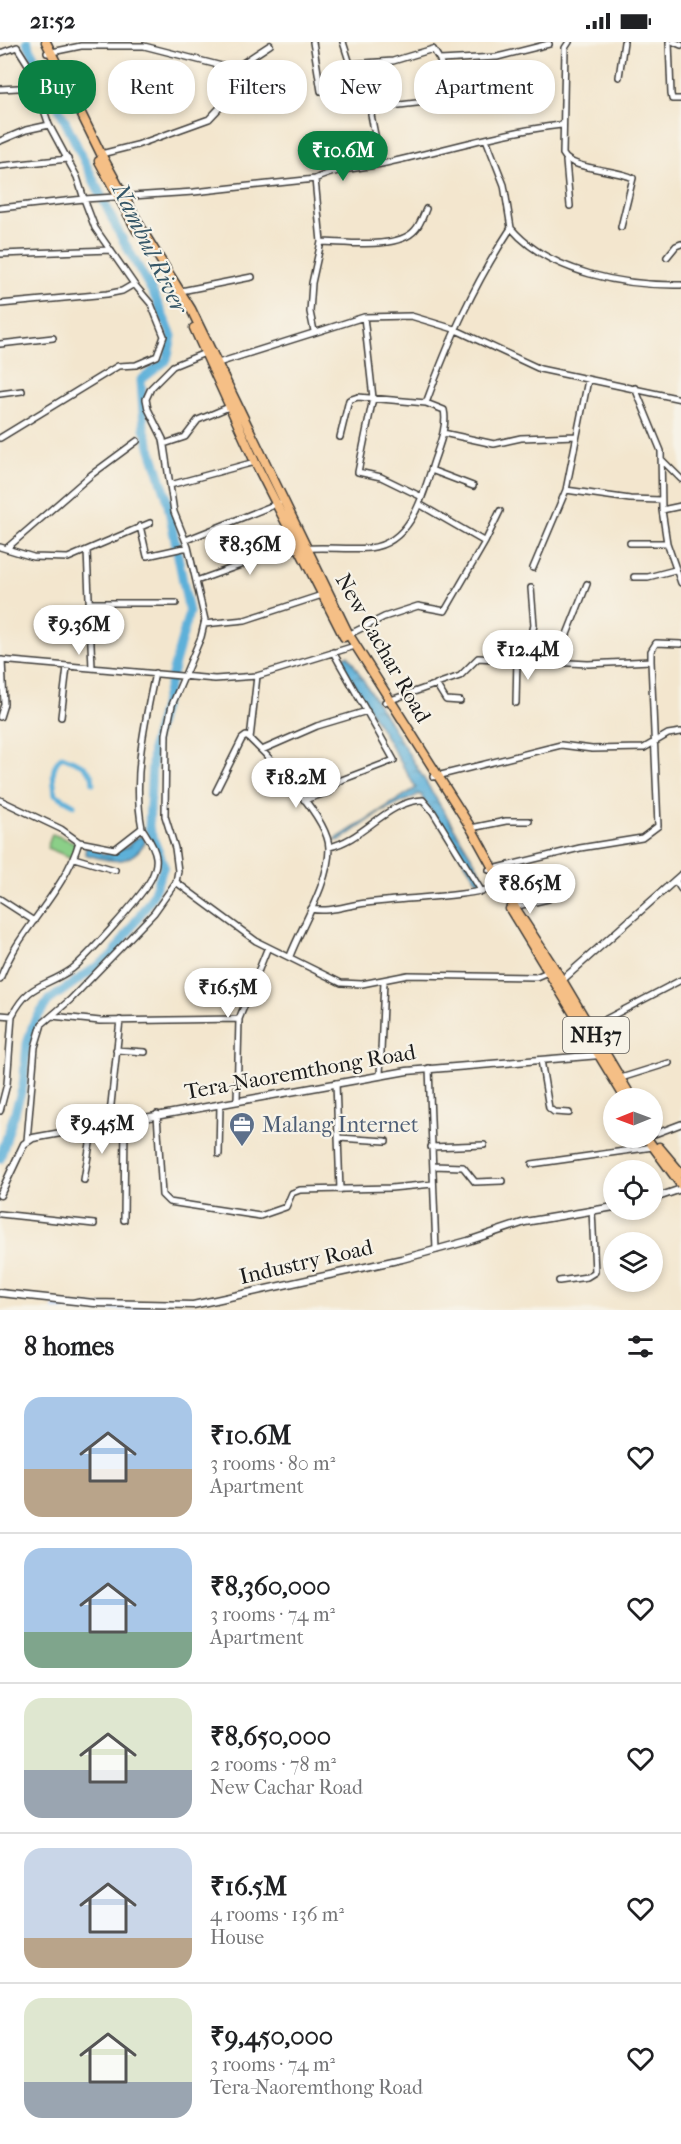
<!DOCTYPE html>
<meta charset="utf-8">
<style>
body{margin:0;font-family:"IM FELL French Canon",serif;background:#f6f6f6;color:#202124;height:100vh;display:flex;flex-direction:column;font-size:22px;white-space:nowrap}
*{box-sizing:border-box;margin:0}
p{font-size:20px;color:#757577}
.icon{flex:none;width:33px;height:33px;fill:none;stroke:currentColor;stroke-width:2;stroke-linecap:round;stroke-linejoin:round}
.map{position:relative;height:1268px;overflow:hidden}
.panel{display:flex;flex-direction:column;background:#fff;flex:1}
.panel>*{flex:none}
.hud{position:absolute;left:18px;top:18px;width:645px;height:54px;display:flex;gap:12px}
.needle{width:39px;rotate:269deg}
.tools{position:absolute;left:603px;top:1046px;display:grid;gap:12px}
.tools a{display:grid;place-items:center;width:60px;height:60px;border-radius:50%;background:#fff;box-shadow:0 3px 9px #0003;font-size:30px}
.price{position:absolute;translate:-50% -51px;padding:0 14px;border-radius:21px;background:#fff;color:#222;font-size:20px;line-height:39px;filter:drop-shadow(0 2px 3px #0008)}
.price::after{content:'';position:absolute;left:50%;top:36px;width:18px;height:14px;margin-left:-9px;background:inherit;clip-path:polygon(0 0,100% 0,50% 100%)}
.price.active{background:#0b8043;color:#fff}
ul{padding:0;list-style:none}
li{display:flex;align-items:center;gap:18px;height:150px;padding:0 24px}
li+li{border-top:2px solid #e0e0e0}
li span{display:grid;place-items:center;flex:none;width:168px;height:120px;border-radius:18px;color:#555}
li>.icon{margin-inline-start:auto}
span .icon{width:72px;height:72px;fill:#fffc;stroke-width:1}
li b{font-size:26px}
h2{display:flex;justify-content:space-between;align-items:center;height:72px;padding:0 24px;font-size:26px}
.pill{padding:0 21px;border-radius:24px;background:#fff;box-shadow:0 3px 9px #0003;font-size:21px;line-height:54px}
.pill.active{background:#0b8043;color:#fff}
.status{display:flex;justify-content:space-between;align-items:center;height:42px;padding:0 30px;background:#fff;direction:ltr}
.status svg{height:16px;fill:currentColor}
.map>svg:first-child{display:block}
</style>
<div class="status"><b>21:52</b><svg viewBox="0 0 49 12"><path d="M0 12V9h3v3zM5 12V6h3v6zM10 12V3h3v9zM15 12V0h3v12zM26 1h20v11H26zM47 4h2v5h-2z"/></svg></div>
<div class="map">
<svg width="681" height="1268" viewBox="0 0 681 1268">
<defs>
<pattern id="water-ripples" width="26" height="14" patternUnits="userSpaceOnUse" patternTransform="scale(1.5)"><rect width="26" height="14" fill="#5db0d9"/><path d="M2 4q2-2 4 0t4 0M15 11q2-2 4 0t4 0" fill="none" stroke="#4c8eaf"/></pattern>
</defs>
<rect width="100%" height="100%" fill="#f7f3e8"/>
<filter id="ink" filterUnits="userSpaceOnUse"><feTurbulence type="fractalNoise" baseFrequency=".0167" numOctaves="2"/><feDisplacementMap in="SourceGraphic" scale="12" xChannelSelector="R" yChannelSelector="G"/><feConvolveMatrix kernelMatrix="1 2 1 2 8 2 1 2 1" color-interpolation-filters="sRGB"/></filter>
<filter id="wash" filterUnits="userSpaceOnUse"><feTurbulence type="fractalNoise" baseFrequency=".008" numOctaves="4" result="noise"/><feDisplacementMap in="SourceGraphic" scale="24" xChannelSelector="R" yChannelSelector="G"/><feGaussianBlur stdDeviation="1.35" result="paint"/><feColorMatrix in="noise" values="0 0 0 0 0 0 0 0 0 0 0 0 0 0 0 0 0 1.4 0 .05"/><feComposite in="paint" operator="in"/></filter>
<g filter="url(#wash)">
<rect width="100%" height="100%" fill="#f3e6ce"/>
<path fill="#cbdcf9" d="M53,1263H193L194,1268H53Z"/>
<path fill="#8bcf88" stroke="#547652" stroke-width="1.5" d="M52,792L77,801L72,816L47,806Z"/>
<path fill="url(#water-ripples)" stroke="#3c667a" stroke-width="1.5" d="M348,613L486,838L479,842L420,752L381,770L341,798L333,799L416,746L340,618Z
M144,793L145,801C128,825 110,820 85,812L86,804L96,806L103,812L127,805L134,797Z"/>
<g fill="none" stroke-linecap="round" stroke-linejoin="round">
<path stroke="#5db0d9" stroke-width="5" d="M74,763L55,752C54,736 49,727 62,714L83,723L92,733L93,741"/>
<path stroke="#5db0d9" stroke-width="9" d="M0,1117L23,1044L27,1002L33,982L48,959L112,914L152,855L164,824L149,786L153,702L189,570L166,453L144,386L141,338L167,318L172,294L153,251L119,191L27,0"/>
</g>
</g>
<g filter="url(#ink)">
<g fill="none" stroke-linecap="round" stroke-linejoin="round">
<defs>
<path id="minor" d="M313,0L321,49
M343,0L350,22L393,19L433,7L440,18L497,15L549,2
M569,0L565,6L563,112C571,128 615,127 633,136L621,185
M669,0L671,52L672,57H681
M674,0L681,3
M0,11L17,5L29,24L49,83
M47,11L81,4H144L222,24H238L270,3
M619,35L624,0
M0,47L36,45
M486,97L504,143L511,186C549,231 625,244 681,243
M0,99L26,88L49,83L77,135L84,157L194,150L315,137C335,127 359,126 381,122C442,109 500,90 561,83
M101,112L137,103L209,77L226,59L258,68
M566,119L570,164
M381,122L371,73L374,66L442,58L446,50L440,18
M0,124L68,117
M0,166L84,157L95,186L134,242L151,262L164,294L157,314L136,323L118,324L0,396
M321,200C344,200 398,208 415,188C420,183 423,174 426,167
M0,212L111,208
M667,215L676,204L681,202
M181,249L252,235
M0,262L107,252L122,249L134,242
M364,275L373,356L358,430L381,435L422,455
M314,289L310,270L312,241L321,200L315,137
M0,302L53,296
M215,322L364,275L411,274L454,287L540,327L681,357
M635,346L661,409L662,468L667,501L681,541
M0,352L22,349
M426,361C450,296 473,244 511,186
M443,391L494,402L521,396L576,394
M164,402L185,395L198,378L229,365
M662,418L681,437
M431,428L473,444
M170,443L255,420
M566,448L630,457L661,458
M419,462L485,500L500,469
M662,468L681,464
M140,484L147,514L188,505
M186,498L279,461
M630,501H667
M0,505L33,515L68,516L150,481
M7,506L91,433L137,399
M87,509L92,626
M533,526L566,448L588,338
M634,535H648L675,528
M196,539C226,529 270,510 300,507C323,504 346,508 369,506C409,502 422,458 432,425C437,408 448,386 444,368L426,361L358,355L349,358L340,395
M90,561H176
M204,582L245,578L322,553
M348,593L384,575L418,564L445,569L485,500
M526,617L534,583L531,546
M0,618L215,637L257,634L355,604
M651,619V609L656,601L681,602
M556,620L587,542
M257,634L250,697C271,717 329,777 329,806C329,841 303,881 290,914
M436,642L446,658L460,659
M385,660L460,634L478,616L588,622L651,619L658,784L642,796L580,806L489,828
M516,661L517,616
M0,675L4,662L2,618
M61,675L67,625
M262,708L317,684L367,669
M433,735L561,703L592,707L644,706L668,692L681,690
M216,749L242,697L246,694L250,697
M0,758L61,787L79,800C64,852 18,887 0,937
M304,758L329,750L339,739L394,718L333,610
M471,786L506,779H529
M79,800L115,807L142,786C132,736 145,680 155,631
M329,805C364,798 386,759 423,758L433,770L482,850
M74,816L115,828
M675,838L681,847
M176,840L256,899L341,941L362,942L408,933L536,935L550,929
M0,857L34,879
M513,865L548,857
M311,867C330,871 347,863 366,861C412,855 458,856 504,844
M0,973L12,974C29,940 45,946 72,927C87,915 142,854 151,837C154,831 157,822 156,815C155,805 147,794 142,786
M52,974L100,979L239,977
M589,986L681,938
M116,1008L145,1010
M541,1018L549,1066L554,1070L569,1071
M429,1026L436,1208
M380,1033L384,939
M621,1036L669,1021
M336,1041L340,1148
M237,1059L239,977L268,905
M0,1069L7,1042L12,974
M157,1072L162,1153L169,1160L260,1174L286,1165L292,1151L300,1148L391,1146L433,1142
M109,1081L120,978
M652,1093L681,1082
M339,1096L386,1099
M27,1099L35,1005L42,982L70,958L154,871L176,840L178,829L175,806L165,774L166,692L172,663L201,595L205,578L188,505L174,470L163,397L148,367L146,357L151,346L173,324L205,311
M431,1105L484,1103
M219,1112L220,1062
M532,1122L653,1105
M433,1124L463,1125L475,1140L502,1139
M84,1138L93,1083
M0,1172L94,1182
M124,1178L125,1078
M559,1239L587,1235L595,1230L592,1168"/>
<path id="tertiary" d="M560,940L681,833
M0,1153L24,1102L33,1096L407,1029L600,1013
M652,1157L681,1147
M0,1251L94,1261L193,1263L402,1217L468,1199L525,1180L614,1165"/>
<path id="trunk" d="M46,0L101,112L145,193L191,267L349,593L471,786L514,864L562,938L632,1056
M99,119L137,189
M194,286L255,420L344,595
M510,867L625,1056
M646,1095L681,1143
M659,1105L681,1131"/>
</defs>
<use href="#minor" stroke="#3c3a37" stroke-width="8"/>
<use href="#tertiary" stroke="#3c3a37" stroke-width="9"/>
<use href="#trunk" stroke="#3c3a37" stroke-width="11"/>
<use href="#minor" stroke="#fff" stroke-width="5"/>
<use href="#tertiary" stroke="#fff" stroke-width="6"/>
<use href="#trunk" stroke="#f5bf86" stroke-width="8"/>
</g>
</g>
<defs>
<symbol id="office-pin" viewBox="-11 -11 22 30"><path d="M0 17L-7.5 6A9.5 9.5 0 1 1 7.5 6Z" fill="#5c6f8a" stroke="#f7f3e8"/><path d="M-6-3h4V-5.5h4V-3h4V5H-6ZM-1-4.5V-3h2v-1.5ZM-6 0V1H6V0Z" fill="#fff"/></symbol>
</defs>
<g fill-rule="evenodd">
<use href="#office-pin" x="227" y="1068" width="30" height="40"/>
</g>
<g text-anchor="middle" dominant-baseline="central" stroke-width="4.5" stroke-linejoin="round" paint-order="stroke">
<rect fill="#f7f3e8" stroke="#5e5c59" stroke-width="1.5" x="563" y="975" width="66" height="36" rx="4.5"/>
<g font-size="21" font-weight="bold" fill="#1c1c1c">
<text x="596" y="993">NH37</text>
</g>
<g font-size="22" fill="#1c1c1c" stroke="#f7f3e8">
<text transform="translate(383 606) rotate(60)">New Cachar Road</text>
<text transform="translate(300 1030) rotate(-10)">Tera-Naoremthong Road</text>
<text transform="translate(306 1220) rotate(-13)">Industry Road</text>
</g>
<g font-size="22" fill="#4e5e75" stroke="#f7f3e8" text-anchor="start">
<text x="262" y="1083">Malang Internet</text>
</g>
<g font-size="24" font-style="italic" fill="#365768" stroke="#f7f3e8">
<text transform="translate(150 206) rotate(64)">Nambul River</text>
</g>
</g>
</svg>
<div class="tools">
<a><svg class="needle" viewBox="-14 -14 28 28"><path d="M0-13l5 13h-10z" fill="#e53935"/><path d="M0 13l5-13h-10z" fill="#757577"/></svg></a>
<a><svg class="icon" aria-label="locate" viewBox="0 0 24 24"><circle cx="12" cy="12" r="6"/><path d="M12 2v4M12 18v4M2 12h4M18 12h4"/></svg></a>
<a><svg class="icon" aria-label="layers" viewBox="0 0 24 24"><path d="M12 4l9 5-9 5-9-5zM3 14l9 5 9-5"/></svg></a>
</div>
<b class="price active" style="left:343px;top:140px">₹10.6M</b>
<b class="price" style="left:250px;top:534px">₹8.36M</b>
<b class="price" style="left:79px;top:614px">₹9.36M</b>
<b class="price" style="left:528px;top:639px">₹12.4M</b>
<b class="price" style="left:296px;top:767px">₹18.2M</b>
<b class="price" style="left:530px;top:873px">₹8.65M</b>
<b class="price" style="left:228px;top:977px">₹16.5M</b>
<b class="price" style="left:102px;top:1113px">₹9.45M</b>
<div class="hud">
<a class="pill active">Buy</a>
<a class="pill">Rent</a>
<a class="pill">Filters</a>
<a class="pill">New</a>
<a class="pill">Apartment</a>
</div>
</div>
<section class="panel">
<h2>8 homes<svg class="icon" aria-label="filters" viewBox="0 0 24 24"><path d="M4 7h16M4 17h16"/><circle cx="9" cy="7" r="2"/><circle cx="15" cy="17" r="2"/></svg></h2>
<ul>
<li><span style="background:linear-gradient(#a9c7e8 60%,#b9a48a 0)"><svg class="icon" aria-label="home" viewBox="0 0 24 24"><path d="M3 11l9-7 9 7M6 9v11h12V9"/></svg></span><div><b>₹10.6M</b><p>3 rooms · 80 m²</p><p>Apartment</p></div><svg class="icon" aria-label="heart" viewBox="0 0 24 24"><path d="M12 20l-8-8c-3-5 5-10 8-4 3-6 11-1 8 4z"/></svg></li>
<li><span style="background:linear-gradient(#a9c7e8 70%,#7fa58c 0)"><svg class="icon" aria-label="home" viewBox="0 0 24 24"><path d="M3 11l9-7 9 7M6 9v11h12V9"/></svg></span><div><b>₹8,360,000</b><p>3 rooms · 74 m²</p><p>Apartment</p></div><svg class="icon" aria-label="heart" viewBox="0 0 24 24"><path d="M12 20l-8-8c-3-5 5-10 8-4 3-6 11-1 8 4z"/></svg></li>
<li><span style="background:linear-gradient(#dfe7d0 60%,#9aa5b1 0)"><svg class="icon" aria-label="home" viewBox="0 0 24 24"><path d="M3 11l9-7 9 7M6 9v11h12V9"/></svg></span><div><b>₹8,650,000</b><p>2 rooms · 78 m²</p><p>New Cachar Road</p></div><svg class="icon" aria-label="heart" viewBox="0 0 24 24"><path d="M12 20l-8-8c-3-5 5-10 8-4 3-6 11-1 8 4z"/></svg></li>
<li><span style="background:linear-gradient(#c9d6e8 75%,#b9a48a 0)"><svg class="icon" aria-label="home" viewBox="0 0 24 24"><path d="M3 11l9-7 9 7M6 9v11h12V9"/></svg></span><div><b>₹16.5M</b><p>4 rooms · 136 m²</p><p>House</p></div><svg class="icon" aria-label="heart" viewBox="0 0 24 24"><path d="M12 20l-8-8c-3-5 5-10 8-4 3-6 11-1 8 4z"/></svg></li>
<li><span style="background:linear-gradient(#dfe7d0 70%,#9aa5b1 0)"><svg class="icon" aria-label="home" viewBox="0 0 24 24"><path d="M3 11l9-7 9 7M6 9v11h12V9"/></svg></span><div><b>₹9,450,000</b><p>3 rooms · 74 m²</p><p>Tera-Naoremthong Road</p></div><svg class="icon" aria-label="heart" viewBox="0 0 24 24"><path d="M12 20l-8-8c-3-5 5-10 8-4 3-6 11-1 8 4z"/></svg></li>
</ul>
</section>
